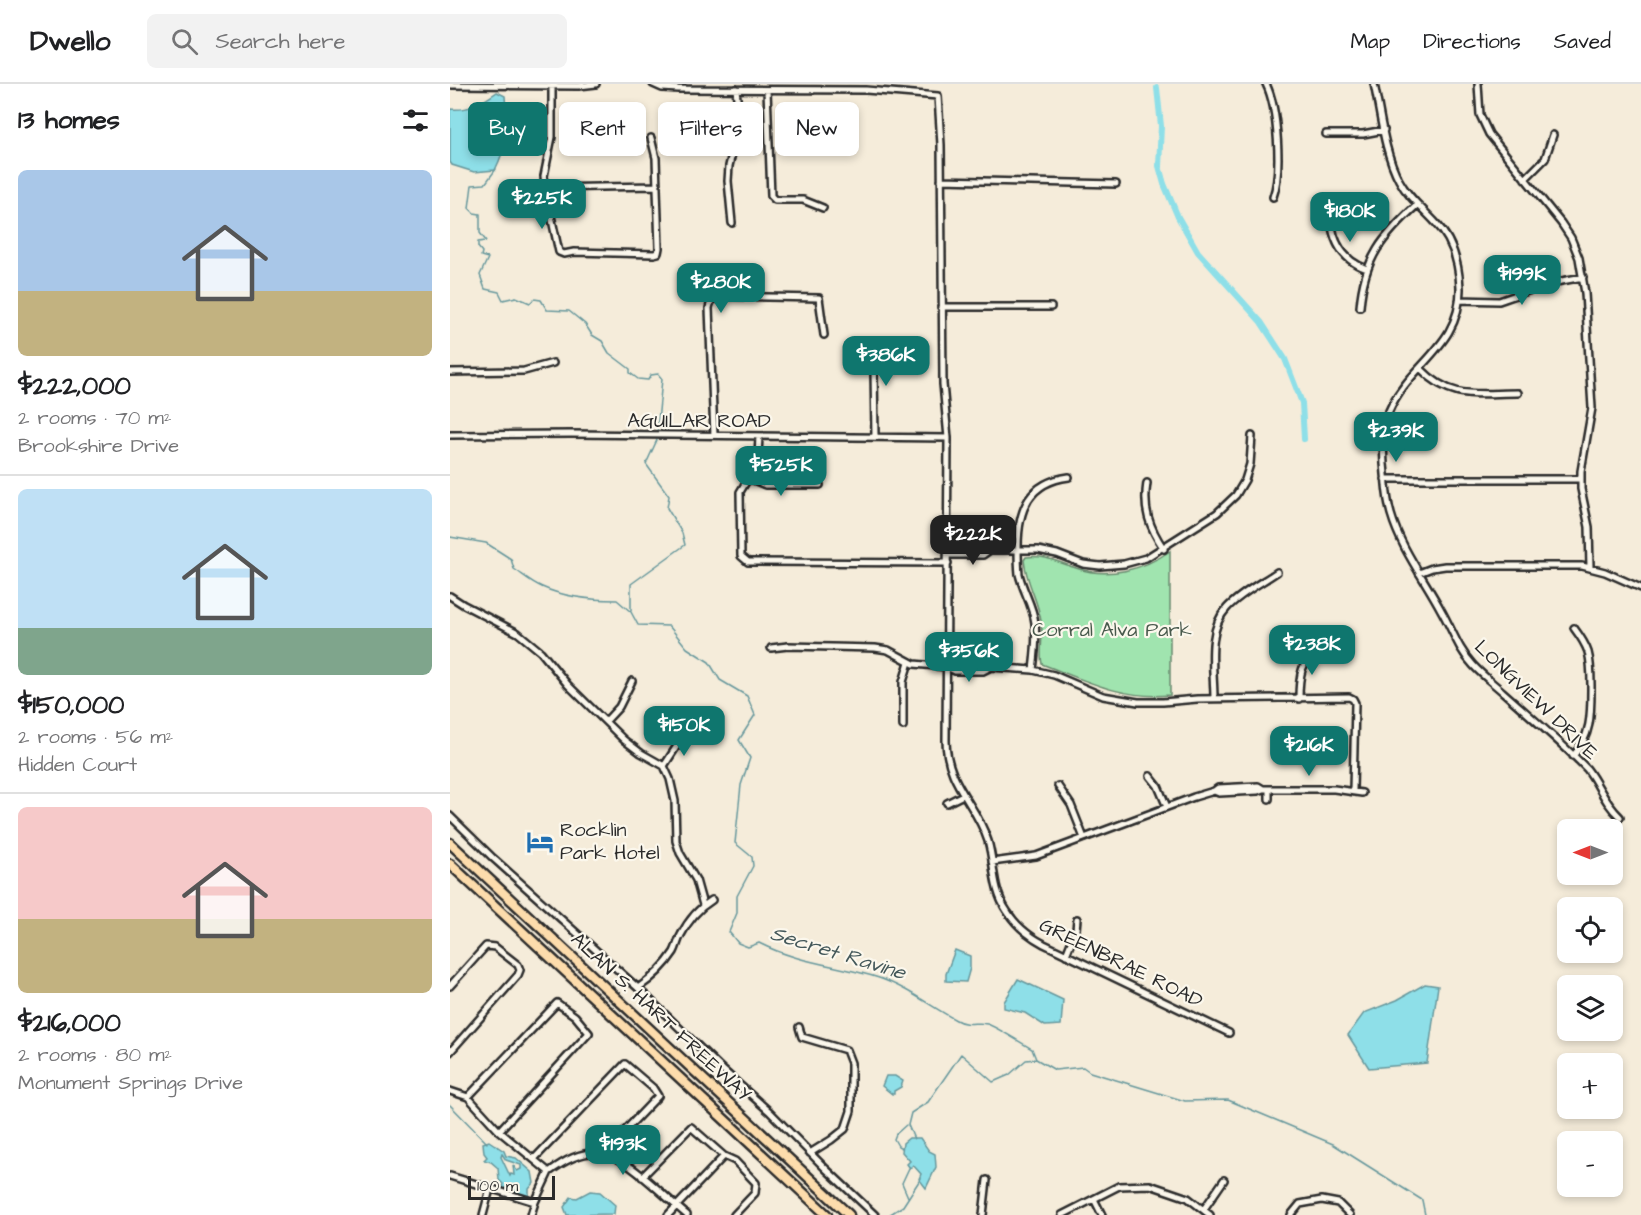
<!DOCTYPE html>
<meta charset="utf-8">
<style>
body{margin:0;font-family:"Architects Daughter",sans-serif;background:#f2f2f2;color:#202124;height:100vh;display:flex;flex-direction:column;font-size:22px;white-space:nowrap}
*{box-sizing:border-box;margin:0}
p{font-size:20px;color:#757577}
.icon{flex:none;width:33px;height:33px;fill:none;stroke:currentColor;stroke-width:2;stroke-linecap:round;stroke-linejoin:round}
.map{position:relative;flex:1;overflow:hidden}
.sheet{display:flex;flex-direction:column;background:#fff;width:450px}
.sheet>*{flex:none}
.top-card{position:absolute;left:18px;top:18px;width:570px;height:54px;display:flex;gap:12px}
.needle{width:39px;rotate:270deg}
.buttons{position:absolute;left:1107px;top:735px;display:grid;gap:12px}
.buttons a{display:grid;place-items:center;width:66px;height:66px;border-radius:9px;background:#fff;box-shadow:0 3px 9px #0003;font-size:30px}
.scale{position:absolute;left:18px;bottom:15px;width:87px;box-sizing:border-box;padding-left:6px;border:3px solid #2b2b2b;border-top:0;font-size:16px;line-height:21px;white-space:nowrap;color:#2b2b2b;-webkit-text-stroke:4px #fbf7ec;paint-order:stroke}
.price{position:absolute;translate:-50% -51px;padding:0 14px;border-radius:12px;background:#0f766e;color:#fff;font-size:20px;line-height:39px;filter:drop-shadow(0 2px 3px #0008)}
.price::after{content:'';position:absolute;left:50%;top:36px;width:18px;height:14px;margin-left:-9px;background:inherit;clip-path:polygon(0 0,100% 0,50% 100%)}
.price.current{background:#222;color:#fff}
ul{padding:0;list-style:none}
li{display:grid;align-content:center;gap:12px;height:318px;padding:0 18px}
li+li{border-top:2px solid #e0e0e0}
li span{display:grid;place-items:center;height:186px;border-radius:9px;color:#555}
li>.icon{margin-inline-start:auto}
span .icon{width:108px;height:108px;fill:#fffc;stroke-width:1}
li b{font-size:26px}
h2{display:flex;justify-content:space-between;align-items:center;height:72px;padding:0 18px;font-size:26px}
.tag{padding:0 21px;border-radius:9px;background:#fff;box-shadow:0 3px 9px #0003;font-size:21px;line-height:54px}
.tag.current{background:#0f766e;color:#fff}
header{display:flex;align-items:center;gap:36px;box-sizing:border-box;height:84px;padding:0 30px;background:#fff;border-bottom:2px solid #e0e0e0}
header strong{font-size:28px}
nav{display:flex;gap:33px;margin-inline-start:auto;font-size:21px}
.search{width:420px;height:54px;background:#f2f2f2;display:flex;align-items:center;gap:15px;box-sizing:border-box;padding:0 21px;border-radius:9px;color:#757577;font-size:22px}
main{display:flex;flex:1;min-height:0}
.map>svg:first-child{display:block}
</style>
<header>
<strong>Dwello</strong>
<div class="search"><svg class="icon" aria-label="search" viewBox="0 0 24 24"><circle cx="10" cy="10" r="6"/><path d="M15 15l6 6"/></svg>Search here</div>
<nav><a>Map</a><a>Directions</a><a>Saved</a></nav>
</header>
<main>
<section class="sheet">
<h2>13 homes<svg class="icon" aria-label="filters" viewBox="0 0 24 24"><path d="M4 7h16M4 17h16"/><circle cx="9" cy="7" r="2"/><circle cx="15" cy="17" r="2"/></svg></h2>
<ul>
<li><span style="background:linear-gradient(#a9c7e8 65%,#c2b280 0)"><svg class="icon" aria-label="home" viewBox="0 0 24 24"><path d="M3 11l9-7 9 7M6 9v11h12V9"/></svg></span><div><b>$222,000</b><p>2 rooms · 70 m²</p><p>Brookshire Drive</p></div></li>
<li><span style="background:linear-gradient(#bfe0f5 75%,#7fa58c 0)"><svg class="icon" aria-label="home" viewBox="0 0 24 24"><path d="M3 11l9-7 9 7M6 9v11h12V9"/></svg></span><div><b>$150,000</b><p>2 rooms · 56 m²</p><p>Hidden Court</p></div></li>
<li><span style="background:linear-gradient(#f6c9c9 60%,#c2b280 0)"><svg class="icon" aria-label="home" viewBox="0 0 24 24"><path d="M3 11l9-7 9 7M6 9v11h12V9"/></svg></span><div><b>$216,000</b><p>2 rooms · 80 m²</p><p>Monument Springs Drive</p></div></li>
</ul>
</section>
<div class="map">
<svg width="1191" height="1131" viewBox="0 0 1191 1131">
<rect width="100%" height="100%" fill="#f5ecda"/>
<filter id="ink" filterUnits="userSpaceOnUse"><feTurbulence type="fractalNoise" baseFrequency=".0167" numOctaves="2"/><feDisplacementMap in="SourceGraphic" scale="12" xChannelSelector="R" yChannelSelector="G"/><feConvolveMatrix kernelMatrix="1 2 1 2 8 2 1 2 1" color-interpolation-filters="sRGB"/></filter>
<g filter="url(#ink)">
<path fill="#a0e4af" stroke="#66886d" stroke-width="1.5" d="M720,467V611C673,616 634,596 592,580C589,567 594,551 591,537C588,516 576,498 574,476L576,473C594,470 610,479 626,484C658,495 693,486 720,467Z"/>
<path fill="#8edfe8" stroke="#66979c" stroke-width="1.5" fill-rule="evenodd" d="M47,8L55,12C57,42 59,58 45,86L24,88L2,81L0,78V25C20,27 31,19 47,8Z
M505,866L520,872V884L516,898L496,897V890Z
M568,895L613,916L611,941L595,942L575,929L554,924V918Z
M975,900L988,902L977,979L919,984L898,951L914,929L947,916Z
M436,992H445L453,997L451,1003L444,1007V1010H442L432,1002Z
M459,1054H470L479,1067L485,1070L486,1083L476,1104L469,1095L471,1090L463,1081L460,1084L457,1080L460,1077L452,1068L453,1059Z
M39,1057L54,1067L56,1072L66,1074L82,1088L84,1099L79,1105V1112L52,1106L53,1100L49,1096L48,1084L41,1078L34,1076L37,1073L34,1069L33,1059ZM52,1070L56,1076L71,1081V1085L67,1087L63,1081L64,1091L61,1090L60,1092L51,1073Z
M140,1107L150,1108L165,1121L164,1130L117,1131L114,1123L121,1113L127,1114Z"/>
<g fill="none" stroke-linecap="round" stroke-linejoin="round">
<path stroke="#66979c" stroke-width="1.5" d="M56,24V34
M46,85L35,100L22,101L19,124L24,129L30,130V149L36,157L28,158V163L32,168L31,172L38,174L30,191L35,205L49,208L53,216L66,213L80,219L84,215L91,216L97,226L119,227L135,240L142,251L152,257L159,269L180,285V289L188,295L198,296L201,291L208,290L212,295L207,348
M0,453L36,459L61,475L64,485C73,491 82,499 92,503C116,514 142,516 167,516L181,528L188,541L219,542L237,564L259,578L270,596L297,612L305,631L289,656L300,674L291,701L285,759L302,773L303,782L287,812V829L279,848L288,859L298,863L309,859C348,879 388,881 429,894C458,904 480,922 506,936C518,943 526,937 537,940C545,942 573,960 582,965L586,975L605,986L633,983L640,988L735,1017L778,1016L883,1060L972,1116L975,1131
M181,527V500L235,461L232,449L217,424L219,412L196,380L207,356
M0,1021L37,1059
M464,1055L458,1041L461,1029L478,1018L511,970L543,998L559,991L576,976L586,975
M452,1064L448,1062L444,1055L446,1050L456,1041
M458,1113L452,1099L459,1084
M439,1131L453,1122L471,1094"/>
<path stroke="#8edfe8" stroke-width="6" d="M707,4L711,42L709,82L714,100L728,133L748,168L811,238L835,275L852,319L854,355"/>
<defs>
<path id="minor" d="M203,0L212,4L228,5L416,6L488,12L491,61L493,300L498,354L496,657C497,701 526,719 538,757C545,781 542,805 557,827C566,842 579,852 594,860L779,949
M816,0C828,24 832,88 823,113
M924,0C931,32 934,68 949,96C958,113 972,124 985,138C1002,155 1009,180 1010,204C1011,263 959,280 939,327C932,344 933,362 934,380C936,397 936,414 941,430C951,465 974,494 991,526C1002,545 1008,565 1023,581C1032,591 1043,599 1053,608C1081,633 1111,658 1137,685C1150,702 1153,717 1170,733
M1028,0L1030,31L1039,50L1111,139L1121,154L1129,174L1135,209L1142,324L1131,387V405L1139,443L1140,483
M0,1L129,2L146,0
M102,2V53L94,92L95,104L109,168L114,170L124,168L204,170L208,169L209,164L206,74L201,54
M317,6L321,112L325,116H353L373,124
M876,50H913L934,46
M1075,95L1095,75L1103,51
M491,96L666,100
M95,104L206,102
M881,135C883,159 894,177 917,185
M282,139L278,97L279,82L287,49L289,34L286,5
M1009,216L1049,217L1101,199L1133,193
M491,223H601
M910,223C914,174 933,152 967,121
M411,265L424,286L425,353
M971,285C1002,317 1027,309 1068,309
M0,288L74,287L103,279
M0,351L121,350L498,354
M264,351L259,224L261,217L271,212L369,214L374,251
M309,352L308,373L304,385L290,408L291,472L298,478L498,479
M298,394L315,401H370
M935,395H1131
M697,399C693,425 699,443 714,465
M498,462H533L540,466
M498,471H533L540,466H588L607,470L633,480L650,482L674,480L696,474L767,429L786,411L795,396L800,380L802,352
M969,489L982,484L995,482H1132L1155,488L1191,504
M0,512L14,521L68,549L91,568L118,601L174,656L191,669L214,682L220,695L225,717L226,757L230,769L246,796L253,821
M321,564L338,562L425,564L438,566L464,580L497,583L505,587H533L541,583
M497,583L505,579L533,578L541,583L583,586L604,591L653,612L688,618H713L747,615L899,613L903,615L905,619L903,707
M583,586C585,570 587,555 585,539C583,522 573,507 569,490C568,481 568,472 568,463C568,425 579,398 619,393
M764,615C764,586 756,546 777,524C791,509 811,499 827,488
M849,615C849,594 850,574 872,565
M156,637L169,623L182,597
M453,642V598L459,578
M1123,672C1142,652 1141,628 1141,601C1141,590 1141,579 1138,568C1135,559 1130,552 1124,544
M214,682L234,651
M700,692L708,702L717,723
M608,702L621,721L634,754
M819,705V715
M764,707L769,709L808,707L813,705
M497,719L513,711
M0,732L43,774L188,904L273,986L320,1028L376,1085L425,1131
M542,778L586,772L744,713L764,707L768,704L808,702L813,705H884L912,709
M616,871L626,846L627,835
M0,902L36,862L45,863L68,881L70,886L68,891L0,968
M188,904C201,895 215,882 224,868C227,862 228,856 231,851C238,837 249,824 262,816
M349,943L352,953L396,966L401,979V1027L395,1045L381,1056L360,1069
M0,1007L18,1013L49,1047L99,1088
M18,1013L107,919L125,932L139,949L49,1047
M84,1075L175,980L203,1004L208,1012L165,1057L159,1071
M99,1088C114,1077 131,1067 151,1069C174,1070 217,1115 237,1131
M0,1092L85,1118
M192,1093L241,1043L274,1072L285,1077L306,1099L305,1109L284,1131
M644,1115L652,1131
M754,1125L774,1096
M33,1131L40,1105
M81,1131L85,1118L99,1088
M218,1131L274,1072
M533,1131L537,1096
M612,1131L669,1102L700,1101L738,1114L760,1131
M841,1131L850,1120L872,1116L888,1119L900,1131"/>
<path id="highway" d="M0,759L399,1131
M0,780L377,1131"/>
</defs>
<use href="#minor" stroke="#2b2b2b" stroke-width="10"/>
<use href="#highway" stroke="#2b2b2b" stroke-width="13"/>
<use href="#minor" stroke="#fbf7ec" stroke-width="5"/>
<use href="#highway" stroke="#fddcac" stroke-width="8"/>
</g>
</g>
<defs>
<symbol id="hotel-bare" viewBox="-9 -9 18 18"><path d="M-6-4.5h1.5V1H6V5H4.5V3h-9V5H-6ZM-4 0a1.8 1.8 0 1 1 3.6 0ZM.5 0V-2.5h3Q6-2.5 6 0Z" fill="#1f6fb2" stroke="#fbf7ec" stroke-width="2.5" paint-order="stroke"/></symbol>
</defs>
<g fill-rule="evenodd">
<use href="#hotel-bare" x="71" y="739" width="38" height="38"/>
</g>
<g text-anchor="middle" dominant-baseline="central" stroke-width="4.5" stroke-linejoin="round" paint-order="stroke">
<g font-size="20" fill="#2b2b2b" stroke="#fbf7ec">
<text x="249" y="337">AGUILAR ROAD</text>
<text transform="translate(1086 616) rotate(44)">LONGVIEW DRIVE</text>
<text transform="translate(671 879) rotate(26)">GREENBRAE ROAD</text>
<text transform="translate(211 933) rotate(43)">ALAN S. HART FREEWAY</text>
</g>
<g font-size="20" fill="#48594c" stroke="#fbf7ec">
<text x="662" y="546">Corral Alva Park</text>
</g>
<g font-size="20" fill="#2b2b2b" stroke="#fbf7ec" text-anchor="start">
<text x="110" y="746">Rocklin<tspan x="110" dy="23">Park Hotel</tspan></text>
</g>
<g font-size="21" font-style="italic" fill="#44585a" stroke="#fbf7ec">
<text transform="translate(388 869) rotate(17)">Secret Ravine</text>
</g>
</g>
</svg>
<div class="buttons">
<a><svg class="needle" viewBox="-14 -14 28 28"><path d="M0-13l5 13h-10z" fill="#e53935"/><path d="M0 13l5-13h-10z" fill="#757577"/></svg></a>
<a><svg class="icon" aria-label="locate" viewBox="0 0 24 24"><circle cx="12" cy="12" r="6"/><path d="M12 2v4M12 18v4M2 12h4M18 12h4"/></svg></a>
<a><svg class="icon" aria-label="layers" viewBox="0 0 24 24"><path d="M12 4l9 5-9 5-9-5zM3 14l9 5 9-5"/></svg></a>
<a>+</a>
<a>−</a>
</div>
<div class="scale">100 m</div>
<b class="price" style="left:92px;top:146px">$225K</b>
<b class="price" style="left:900px;top:159px">$180K</b>
<b class="price" style="left:1072px;top:222px">$199K</b>
<b class="price" style="left:271px;top:230px">$280K</b>
<b class="price" style="left:436px;top:303px">$386K</b>
<b class="price" style="left:946px;top:379px">$239K</b>
<b class="price" style="left:331px;top:413px">$525K</b>
<b class="price current" style="left:523px;top:482px">$222K</b>
<b class="price" style="left:862px;top:592px">$238K</b>
<b class="price" style="left:519px;top:599px">$356K</b>
<b class="price" style="left:234px;top:673px">$150K</b>
<b class="price" style="left:859px;top:693px">$216K</b>
<b class="price" style="left:173px;top:1092px">$193K</b>
<div class="top-card">
<a class="tag current">Buy</a>
<a class="tag">Rent</a>
<a class="tag">Filters</a>
<a class="tag">New</a>
</div>
</div>
</main>
